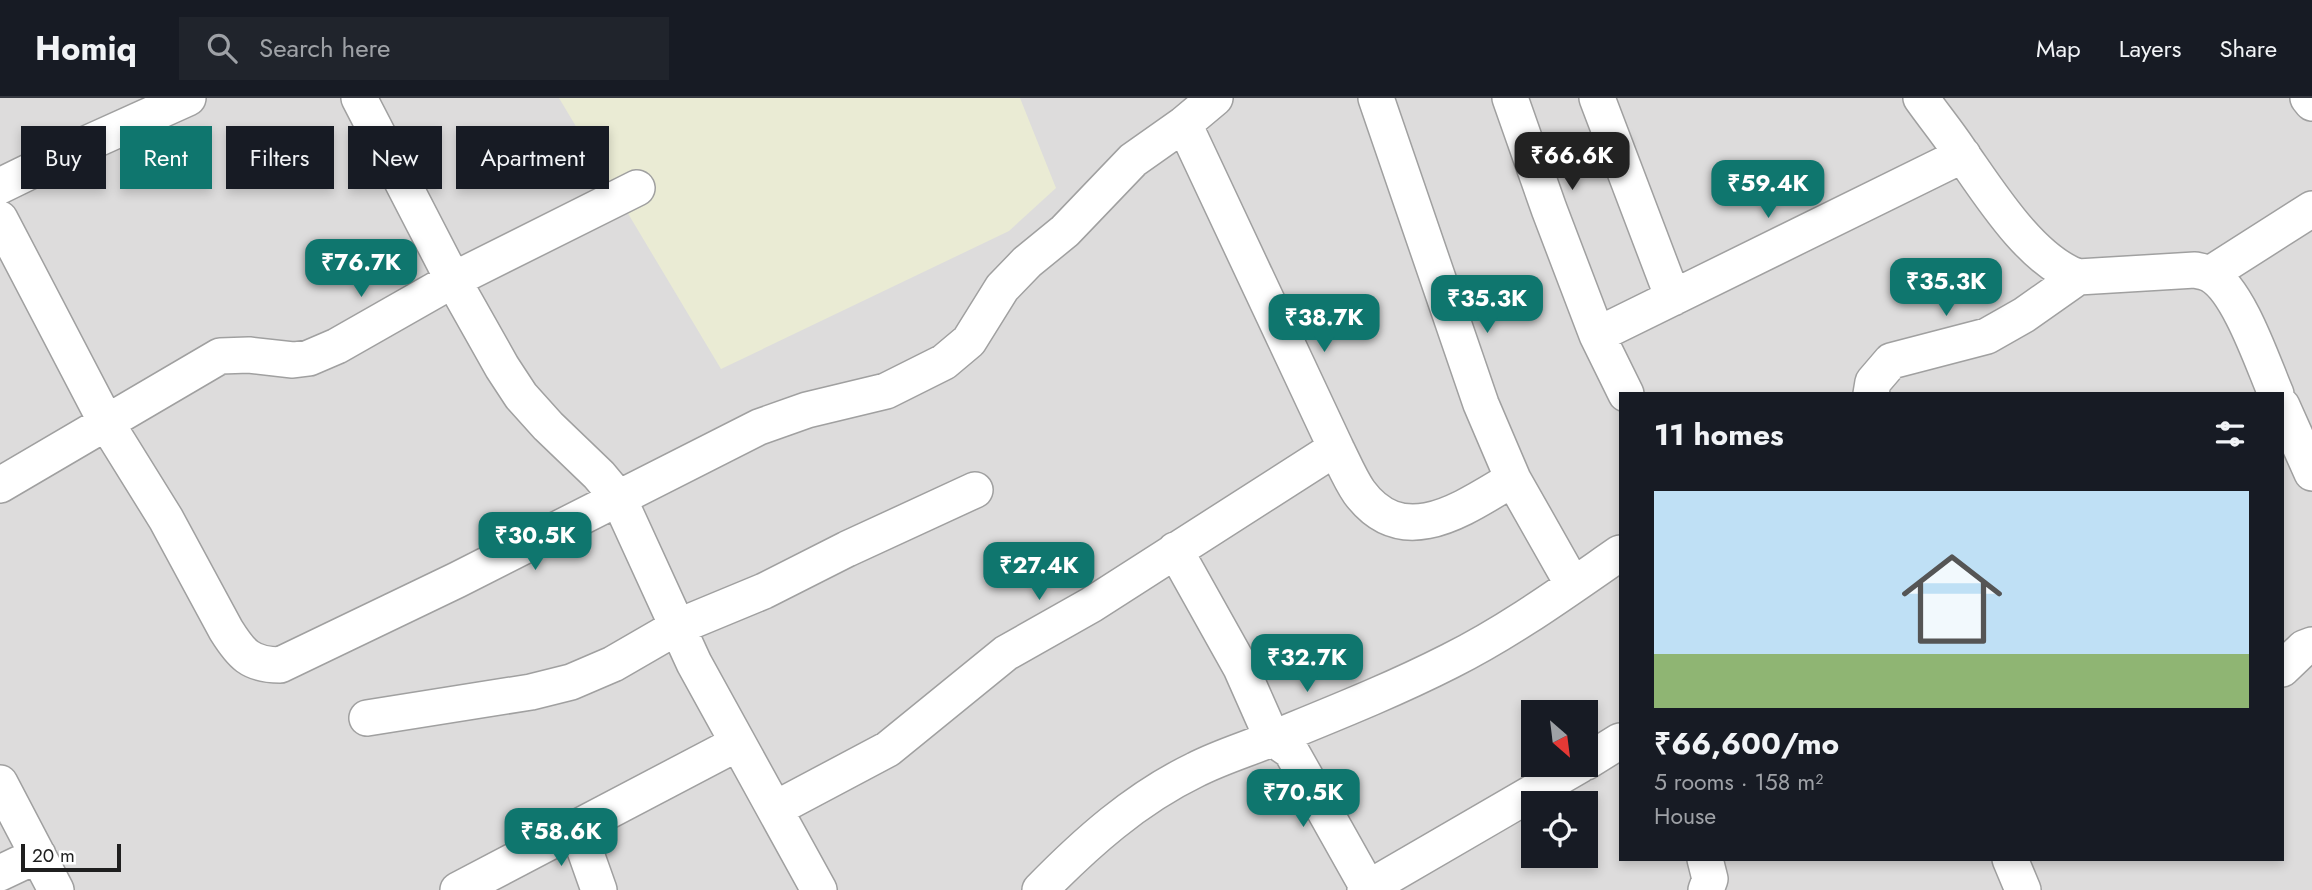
<!DOCTYPE html>
<meta charset="utf-8">
<style>
body{margin:0;font-family:Jost,sans-serif;background:#20242c;color:#f1f3f6;height:100vh;display:flex;flex-direction:column;font-size:26px;white-space:nowrap}
*{box-sizing:border-box;margin:0}
p{font-size:23px;color:#9ea1a6}
.icon{flex:none;width:38px;height:38px;fill:none;stroke:currentColor;stroke-width:2;stroke-linecap:round;stroke-linejoin:round}
.map{position:relative;flex:1;overflow:hidden}
.panel{position:absolute;left:1619px;top:294px;width:665px;height:469px;display:flex;flex-direction:column;background:#171b24;border-radius:0px;box-shadow:0 4px 10px #0003}
.panel>*{flex:none}
.hud{position:absolute;left:21px;top:28px;width:665px;height:63px;display:flex;gap:14px}
.needle{width:46px;rotate:152deg}
.buttons{position:absolute;left:1521px;top:602px;display:grid;gap:14px}
.buttons a{display:grid;place-items:center;width:77px;height:77px;border-radius:0px;background:#171b24;box-shadow:0 4px 10px #0003;font-size:35px}
.scale{position:absolute;left:21px;bottom:18px;width:100px;box-sizing:border-box;padding-left:7px;border:4px solid #1f1f1f;border-top:0;font-size:19px;line-height:24px;white-space:nowrap;color:#1f1f1f;-webkit-text-stroke:5px #fff;paint-order:stroke}
.price{position:absolute;translate:-50% -60px;padding:0 16px;border-radius:14px;background:#0f766e;color:#fff;font-size:23px;line-height:46px;filter:drop-shadow(0 2px 4px #0008)}
.price::after{content:'';position:absolute;left:50%;top:42px;width:21px;height:16px;margin-left:-10px;background:inherit;clip-path:polygon(0 0,100% 0,50% 100%)}
.price.on{background:#222;color:#fff}
ul{padding:0;list-style:none}
li{display:grid;align-content:center;gap:14px;height:371px;padding:0 35px}
li+li{border-top:2px solid #363941}
li span{display:grid;place-items:center;height:217px;border-radius:0px;color:#555}
li>.icon{margin-inline-start:auto}
span .icon{width:126px;height:126px;fill:#fffc;stroke-width:1}
li b{font-size:30px}
h2{display:flex;justify-content:space-between;align-items:center;height:84px;padding:0 35px;font-size:30px}
.tag{padding:0 24px;border-radius:0px;background:#171b24;box-shadow:0 4px 10px #0003;font-size:24px;line-height:63px}
.tag.on{background:#0f766e;color:#fff}
header{display:flex;align-items:center;gap:42px;box-sizing:border-box;height:98px;padding:0 35px;background:#171b24;border-bottom:2px solid #363941}
header strong{font-size:33px}
nav{display:flex;gap:38px;margin-inline-start:auto;font-size:24px}
.search{width:490px;height:63px;background:#20242c;display:flex;align-items:center;gap:18px;box-sizing:border-box;padding:0 24px;border-radius:0px;color:#9ea1a6;font-size:26px}
.map>svg:first-child{display:block}
</style>
<header>
<strong>Homiq</strong>
<div class="search"><svg class="icon" aria-label="search" viewBox="0 0 24 24"><circle cx="10" cy="10" r="6"/><path d="M15 15l6 6"/></svg>Search here</div>
<nav><a>Map</a><a>Layers</a><a>Share</a></nav>
</header>
<div class="map">
<svg width="2312" height="792" viewBox="0 0 2312 792">
<rect width="100%" height="100%" fill="#efece6"/>
<path fill="#dddcdc" fill-rule="evenodd" d="M0,0H2312V792H0ZM1620,296H2282V761H1620ZM1533,614H1586V667H1533ZM1533,705H1586V758H1533Z"/>
<path fill="#eaebd4" d="M559,0H1020L1056,90L1009,133L721,271Z"/>
<g fill="none" stroke-linecap="round" stroke-linejoin="round">
<defs>
<path id="minor" d="M359,0L453,182L502,269L521,298L548,328L599,377L619,401L694,565L819,792
M1376,0L1481,306L1513,381L1573,487
M1510,0L1549,111L1597,237L1626,296
M1597,0L1673,200
M1921,0C1933,17 1947,34 1959,52C1988,93 2030,162 2078,179L2195,172C2200,173 2206,174 2211,177C2239,193 2263,266 2276,296
M2308,0L2312,5
M1184,26L1336,350C1343,364 1350,381 1359,394C1404,455 1465,409 1513,381
M0,88L86,46L188,0
M0,121L107,326L166,421L226,532C241,556 250,567 280,567L457,482L759,329L807,312L886,293L944,264L969,243L1002,190L1027,164L1065,133L1133,62L1184,26L1215,0
M2210,176L2312,111
M1597,237L1963,57
M1871,296L1873,284L1891,263L1987,238L2024,217L2078,179
M2282,308L2312,375
M0,387L220,258L249,257L293,262L309,260L337,248L453,182L637,90
M1175,452L1241,570L1272,640L1291,653L1368,790
M2282,571L2304,550L2312,547
M367,620L531,594L571,584L613,566L677,529L764,493L847,451L975,392
M1586,664L1620,643
M0,685L56,792
M775,711L888,651L1006,555L1091,507L1336,350
M577,730L599,792
M1705,761L1710,781L1706,792
M2010,761L2023,792
M0,775L38,757
M458,792L738,645
M1040,792C1086,745 1135,701 1195,672C1218,660 1244,652 1269,642C1330,617 1391,593 1450,563C1510,533 1565,493 1620,455
M1365,792L1580,667"/>
</defs>
<use href="#minor" stroke="#a0a0a0" stroke-width="38"/>
<use href="#minor" stroke="#fff" stroke-width="35"/>
</g>
</svg>
<div class="buttons">
<a><svg class="needle" viewBox="-14 -14 28 28"><path d="M0-13l5 13h-10z" fill="#e53935"/><path d="M0 13l5-13h-10z" fill="#9ea1a6"/></svg></a>
<a><svg class="icon" aria-label="locate" viewBox="0 0 24 24"><circle cx="12" cy="12" r="6"/><path d="M12 2v4M12 18v4M2 12h4M18 12h4"/></svg></a>
</div>
<div class="scale">20 m</div>
<b class="price on" style="left:1572px;top:94px">₹66.6K</b>
<b class="price" style="left:1768px;top:122px">₹59.4K</b>
<b class="price" style="left:361px;top:201px">₹76.7K</b>
<b class="price" style="left:1946px;top:220px">₹35.3K</b>
<b class="price" style="left:1487px;top:237px">₹35.3K</b>
<b class="price" style="left:1324px;top:256px">₹38.7K</b>
<b class="price" style="left:535px;top:474px">₹30.5K</b>
<b class="price" style="left:1039px;top:504px">₹27.4K</b>
<b class="price" style="left:1307px;top:596px">₹32.7K</b>
<b class="price" style="left:1303px;top:731px">₹70.5K</b>
<b class="price" style="left:561px;top:770px">₹58.6K</b>
<div class="hud">
<a class="tag">Buy</a>
<a class="tag on">Rent</a>
<a class="tag">Filters</a>
<a class="tag">New</a>
<a class="tag">Apartment</a>
</div>
<section class="panel">
<h2>11 homes<svg class="icon" aria-label="filters" viewBox="0 0 24 24"><path d="M4 7h16M4 17h16"/><circle cx="9" cy="7" r="2"/><circle cx="15" cy="17" r="2"/></svg></h2>
<ul>
<li><span style="background:linear-gradient(#bfe0f5 75%,#8fb573 0)"><svg class="icon" aria-label="home" viewBox="0 0 24 24"><path d="M3 11l9-7 9 7M6 9v11h12V9"/></svg></span><div><b>₹66,600/mo</b><p>5 rooms · 158 m²</p><p>House</p></div></li>
</ul>
</section>
</div>
